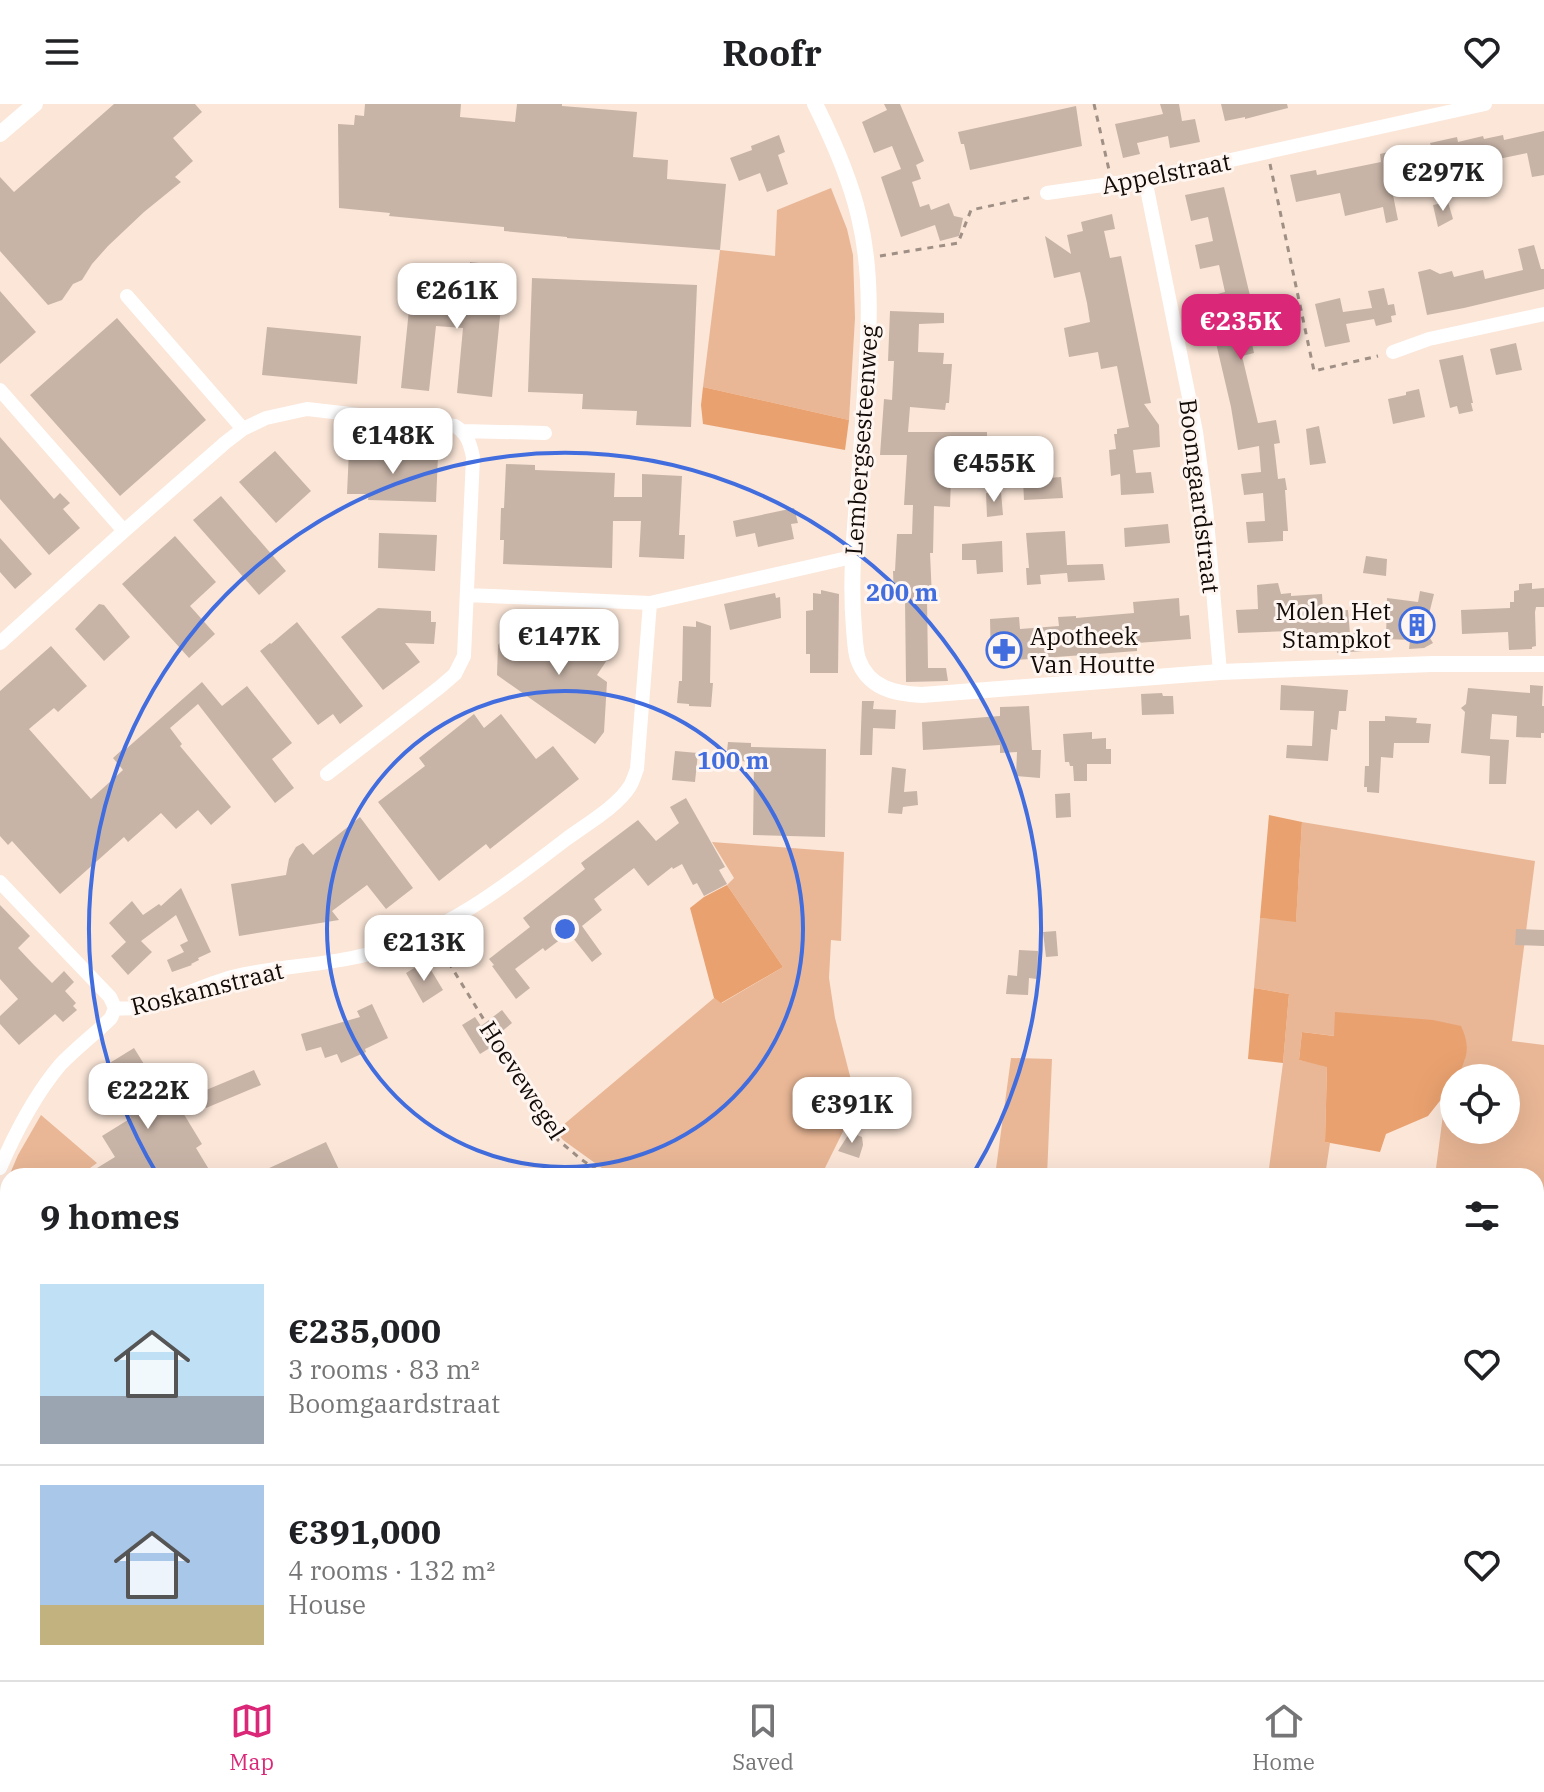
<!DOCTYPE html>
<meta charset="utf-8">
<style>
body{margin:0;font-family:"IBM Plex Serif",serif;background:#f2f2f2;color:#202124;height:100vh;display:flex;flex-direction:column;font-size:30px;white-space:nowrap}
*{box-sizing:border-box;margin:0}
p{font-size:26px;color:#757577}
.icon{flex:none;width:44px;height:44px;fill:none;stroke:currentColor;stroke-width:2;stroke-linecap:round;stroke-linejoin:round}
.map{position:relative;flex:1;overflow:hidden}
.sheet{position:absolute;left:0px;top:1064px;width:1544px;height:512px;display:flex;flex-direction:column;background:#fff;border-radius:24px 24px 0 0;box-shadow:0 8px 32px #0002}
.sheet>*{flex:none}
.controls{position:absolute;left:1440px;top:960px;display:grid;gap:16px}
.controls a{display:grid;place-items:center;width:80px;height:80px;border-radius:50%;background:#fff;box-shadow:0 8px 32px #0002;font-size:40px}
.price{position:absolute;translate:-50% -68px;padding:0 18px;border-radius:16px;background:#fff;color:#222;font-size:26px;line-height:52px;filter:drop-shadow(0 2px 4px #0008)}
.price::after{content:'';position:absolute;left:50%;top:48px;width:24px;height:18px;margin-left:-12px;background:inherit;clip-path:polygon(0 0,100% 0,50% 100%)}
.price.active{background:#db2777;color:#fff}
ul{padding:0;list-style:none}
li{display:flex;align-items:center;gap:24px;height:200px;padding:0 40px}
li+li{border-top:2px solid #e0e0e0}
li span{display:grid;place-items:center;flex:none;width:224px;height:160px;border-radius:0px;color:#555}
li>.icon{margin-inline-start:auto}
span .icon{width:96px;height:96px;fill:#fffc;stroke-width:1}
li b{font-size:34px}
h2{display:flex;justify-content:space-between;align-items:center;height:96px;padding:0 40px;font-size:34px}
header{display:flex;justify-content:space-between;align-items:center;height:104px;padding:0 40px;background:#fff;font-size:36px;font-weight:800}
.tabs{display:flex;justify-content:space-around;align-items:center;height:112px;border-top:2px solid #e0e0e0;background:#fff;font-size:22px;color:#757577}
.tabs a{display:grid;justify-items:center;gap:4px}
.tabs .active{color:#db2777}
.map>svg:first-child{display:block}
</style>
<header><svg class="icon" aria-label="menu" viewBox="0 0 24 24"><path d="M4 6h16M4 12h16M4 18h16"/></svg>Roofr<svg class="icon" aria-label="heart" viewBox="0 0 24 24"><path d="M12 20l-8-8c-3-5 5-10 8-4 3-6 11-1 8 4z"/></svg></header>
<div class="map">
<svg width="1544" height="1576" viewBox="0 0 1544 1576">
<rect width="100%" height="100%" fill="#fbe6d8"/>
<path fill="#e9b796" d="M831,84L847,125L853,151L855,214L849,316L703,283L720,146L775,152L777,106Z
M1302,718L1535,757L1512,937L1544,941V1214L1538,1272L1536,1271V1072H1435L1446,988L1454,979V1026H1506V974H1457L1465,955L1335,932L1302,928L1299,956L1327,962L1325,1038L1330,1039L1325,1072H1268L1283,959L1289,890L1254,884L1260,814L1296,817Z
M712,738L844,748L841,837L831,836L829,874L835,914L857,999L821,1072H613L563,1036L556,1027L714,894L722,899L783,863L727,781L734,774Z
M1011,954L1052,955L1047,1072H995Z
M41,1011L97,1059L79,1072H9L18,1051Z
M8,1076V1448L0,1446L8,1380L0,1378V1104Z
M1536,1287H1540L1544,1353V1478H1536Z
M135,1568H769L768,1576H138Z
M1408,1568H1531L1511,1576H1409Z"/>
<path fill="#e9a16f" d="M703,283L849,316L845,346L703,320L701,301Z
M1269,711L1302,718L1296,818L1260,814Z
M727,781L783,863L721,899L714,894L690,804L704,793Z
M1254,884L1289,890L1283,959L1248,955Z
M1335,908L1433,916L1461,922C1471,944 1467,953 1457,974H1454V979L1428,1012L1386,1030L1380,1048L1325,1038L1327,963L1299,956L1302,928L1334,932Z
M1536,1478H1544V1541L1536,1531Z
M769,1568H986L988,1576H768Z
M1161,1568H1408L1409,1576H1164Z"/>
<path fill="#c8b4a7" d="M114,0H195L202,8L173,34L193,57L175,73L181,78L144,108L108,142L92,160L82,176L73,180L62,196L48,201L0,147V73L14,88Z
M365,0H461L460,13L515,18L517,0H562V2L637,8L633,53L668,56L667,75L726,80L720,146L567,134V133L504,127V123L389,112L390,109L339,104L338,20L354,21L355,11L364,12Z
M884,0H900L924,57L916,61L921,75L912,78L920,103L929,100L931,106L949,99L954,112L963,114L959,132L940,137L935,121L901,133L881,73L901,65L892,42L874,49L862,18L887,6Z
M1160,0H1179L1182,17L1195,15L1200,38L1170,44L1168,32L1137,39L1140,50L1123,54L1115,20L1163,10Z
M1221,0H1287L1288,4L1245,15V13L1225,17Z
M1076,2L1082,42L970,66L964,40H961L958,28Z
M1544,27V71L1532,73L1527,49L1489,57L1490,61L1464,67L1467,81L1441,87L1438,74L1392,86L1398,116L1386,119L1383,103L1345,112L1340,89L1296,98L1290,71L1316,66L1317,71L1381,58L1380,50L1397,46L1399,53L1432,45L1430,39L1457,33L1458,38L1483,32L1484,35L1503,31L1504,36Z
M779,31L785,48L778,51L788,80L767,88L760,69L739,77L730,54L752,46L751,42Z
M1224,83L1252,200L1244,202L1254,249L1242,252L1258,319L1276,316L1280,339L1274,340L1278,375L1285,374L1287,386H1285L1288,427H1283V437L1248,439L1246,418L1265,417L1263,389L1244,391L1241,370L1261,368L1259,342L1238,346L1231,303L1216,239L1235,235L1229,206L1210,210L1206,193L1225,188L1219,161L1200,165L1195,141L1213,137L1208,113L1191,117L1185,91Z
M1448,98L1453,115L1438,123L1433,101Z
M1112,110L1115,125L1104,127L1110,154L1121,152L1151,299L1144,300L1159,321L1160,343L1133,346L1136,369L1151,368L1154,389L1121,391L1120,370L1111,372L1109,346L1116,345L1114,330H1117V325L1129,323L1117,262L1101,265L1098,248L1069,253L1064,224L1090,218L1087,199L1080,168L1054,174L1045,132L1071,150L1067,131L1083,127L1081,118Z
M1534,141L1541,165H1544V185L1464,204L1427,211L1418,168L1430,165L1440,170L1452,167L1454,173L1483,166L1485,175L1523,166L1518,145Z
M470,158L505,162L492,293L457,289L463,224L436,222L429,287L401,284L411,186L422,187L423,179L436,180L435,188L466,192Z
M532,174L697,181L691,323L636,321L637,307L582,305L583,290L528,288Z
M1384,184L1388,201L1394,200L1396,211L1391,212L1392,218L1376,222L1374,215L1346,220L1350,238L1325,243L1315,200L1340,194L1343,208L1372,204L1368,187Z
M0,187L36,228L0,260Z
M890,207L944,209V219L919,220L918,248L944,249L943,260H952L949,299H946L945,306L910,303L908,328H987V370H964V350L939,351L937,374L951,375L950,403L934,402L933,449H930L932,494H927L928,564H946L948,577L906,578L905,495L894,496L893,467H895L897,430H912L913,401H904L907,351H880L884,295L892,296L894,257H888Z
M117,214L206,316L120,392L30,291Z
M267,223L361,232L357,280L262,271Z
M1516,239L1522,266L1496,271L1490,245Z
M1463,251L1473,299H1471L1473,307L1459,310L1457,302L1450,304L1439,256Z
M1419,285L1425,313L1393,320L1388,295L1406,291V288Z
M1319,322L1326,359L1310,361L1306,325Z
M0,333L54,395L60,389L70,399L63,405L80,424L49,451L0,395Z
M349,346L438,351L436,398L368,396L369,390H347Z
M275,347L311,387L276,419L239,378Z
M506,360L535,361V366L615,369L614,393H642V370L682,372L679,431H685L684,455L639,453L641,417H613L612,464L503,460L504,436H500L501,404H504Z
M1061,373L1063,394L1024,396L1023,376Z
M1001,388L1003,411L987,413L986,389Z
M221,392L286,467L259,491L193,416Z
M794,404L798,419L791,420L794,435L758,443L755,429L736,433L733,417Z
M1168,420L1170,439L1125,443L1124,424Z
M1065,427L1067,461L1103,460L1105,476L1068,478L1067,469L1040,471L1041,480L1027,481L1026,464H1029L1026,429Z
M379,429L437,431L435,467L378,464Z
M175,432L216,478L190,502L215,530L189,554L122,480Z
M0,434L32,470L15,485L0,468Z
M1002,437L1003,468L977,470L976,456H962V440Z
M1366,452L1387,455L1386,472L1363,469Z
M1278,479L1281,490L1291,489V492L1322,490L1323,507L1348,506L1350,530L1362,528L1363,547L1337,549L1336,534L1290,537L1289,527L1238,529L1236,506L1258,505L1257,481Z
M1532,479V485L1544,484V503H1536L1535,508L1536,542L1532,543V545L1509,546L1508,528L1462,530L1461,506L1510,504V498H1514V487L1519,486V480Z
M821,486L839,490L838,569H810V550H806V507L813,506V489L821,490Z
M1420,487L1434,490L1425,526L1433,539L1424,544L1409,545L1410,536L1386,535L1387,494L1418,498Z
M775,489L776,494L780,493L781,514L730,526L724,500Z
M1179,494L1180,512L1189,511L1191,535L1137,539V547L991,558L990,515L1019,513L1020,525L1059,522L1058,513L1076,512V514L1134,509L1133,498Z
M99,500L104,501L130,533L104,557L75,525Z
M378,504L431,507V518H436L434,540L405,539L420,558L383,586L341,533Z
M696,517L711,522L710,579H713L711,603L689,602V600L677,599L679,577H682L683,522L696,523Z
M297,518L363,602L340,620L333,610L318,621L260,547L270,539L271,540Z
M509,526L527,538L535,527L552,538L562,526H579L611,550L597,571L607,578L604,628L595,640L497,571L498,541Z
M51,542L87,582L58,608L54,604L29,625L91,695L123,666L113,654L124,644L126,645L202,578L222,602L247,582L292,639L272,655L294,684L275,699L198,600L170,624L182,640L180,642L231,703L211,721L198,706L176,725L161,709L128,738L124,733L60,790L12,737L8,741L0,732V587Z
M1281,581L1348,586L1346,607H1339L1337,626L1331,625L1328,657L1286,654L1287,641L1312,642L1314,607L1280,606Z
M1530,581L1543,582L1542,602H1544V629H1541V634L1516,633L1517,612L1492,610L1490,635L1509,636L1506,680H1489L1490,652L1461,649L1465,608L1461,604L1466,600L1468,584L1530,589Z
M1162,589L1163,592H1173L1174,610L1142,611L1141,590Z
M862,597H874L873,605L896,606L895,625L873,624L872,651H860Z
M1029,602L1032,646H1041L1040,674L1016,672L1017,648L1000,649V641L923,646L922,618L1000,612V603Z
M474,610L484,624L501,610L536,655L553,642L579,675L490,745L486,740L439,777L378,698L425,662L419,654Z
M1385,612L1417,614L1416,619L1431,620L1429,639H1394L1393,654L1381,653L1379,689L1367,688V683H1364L1365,662H1369V617H1385Z
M1092,628V635L1106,634V645H1111V660H1087V677H1074L1073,662H1070L1069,658H1065L1063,630Z
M728,638L751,639V643L826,645L825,733L753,731L754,658L726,656Z
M675,647L698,649L695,678L672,676Z
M892,663L906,665L904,688L917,687L918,701L903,703L902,710L888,709Z
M1070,689L1071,713L1056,714L1055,690Z
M686,694L725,763L719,766L727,780L704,792L697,779L693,781L682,760L673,765L672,763L648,782L634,764L594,795L602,806L582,822L602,850L592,858L569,829L545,847L543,844L515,865L530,884L516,895L492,862L494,861L489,855L530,823L523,814L585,765L581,759L638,716L656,737L679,719L670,703Z
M360,713L413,784L386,805L367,781L332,807L339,816L239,832L231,780L286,771L289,755L296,743L303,739L313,751Z
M181,784L211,848L198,854L199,856L191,860L192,861L172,868L167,856L184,848L180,841L188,837L176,811L141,837L152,848L128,871L111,852L126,838L109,819L132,797L143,811L159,800L161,802Z
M0,801L30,832L18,844L34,861L52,879L64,867L74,878L65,887L76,899L73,902L77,906L63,918L55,910L19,941L0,920V912L18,895L0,875Z
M1516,825L1544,826V842L1515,841Z
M1056,827L1058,852L1046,853L1043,828Z
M1019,846L1038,847L1037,875L1029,874L1028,891L1006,890L1008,871L1017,872Z
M419,861L422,865L428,861L443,886L423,899L406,869Z
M372,900L388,934L365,945L366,948L341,959L337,950L325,954L321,943L306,947L301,930L360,913L357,907Z
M502,906L512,919L490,937L493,942L480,950L462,921L475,913L481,922Z
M134,944L147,965L129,977L146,1001L148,1000L150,1002L171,989L202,1040L196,1044L213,1072H84L115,1053L102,1032L131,1014L100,965Z
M254,966L261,981L206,1004L199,989Z
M850,1028L862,1033L863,1041L859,1054L838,1047Z
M326,1038L342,1072H252Z"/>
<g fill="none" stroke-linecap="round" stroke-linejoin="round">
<path stroke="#9f8f85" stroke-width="3" stroke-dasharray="6 6" stroke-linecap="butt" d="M1094,0L1109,66
M1270,60L1314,267L1378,252
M880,152L958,139L971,106L1032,93
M436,838L558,1036L582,1056L606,1072"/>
<path stroke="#fff" stroke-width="7" d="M0,1540L8,1537"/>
<path stroke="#fff" stroke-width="14" d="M1145,75L1196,328L1206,404L1220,568
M1047,89L1145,75L1485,0
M127,192L243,325
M1393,248L1429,235L1544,210
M0,286L124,427
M463,327L545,329
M467,491L650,499
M0,539L124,427L226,338L243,325L266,314L307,305L455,322C467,329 470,339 473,353L464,552L455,570L440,583L327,670
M0,778L110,893L115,904
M115,904C151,909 198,882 232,873C276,862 322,862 365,851C440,832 504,783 565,736C585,721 617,703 630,682C633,677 635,670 637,665L650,499L852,453
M0,1064C16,1027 34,992 60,961C76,944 95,930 111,914L115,904
M1536,1283L1544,1284"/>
<path stroke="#fff" stroke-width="16" d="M815,0C833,36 850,74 859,113C873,171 869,230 865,289C863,321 861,353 858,386C854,432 850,478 854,525C855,535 855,546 858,555C868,584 895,590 922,591L1220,568L1432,560H1544
M0,30L35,0"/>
</g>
<g fill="none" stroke="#416dde" stroke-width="4">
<circle cx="565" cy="825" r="238"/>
<path d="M157 1070A476 476 0 1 1 973 1070"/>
</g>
<defs>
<symbol id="building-ring" viewBox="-11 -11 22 22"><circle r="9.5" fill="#fff6f1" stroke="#416dde" stroke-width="1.5"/><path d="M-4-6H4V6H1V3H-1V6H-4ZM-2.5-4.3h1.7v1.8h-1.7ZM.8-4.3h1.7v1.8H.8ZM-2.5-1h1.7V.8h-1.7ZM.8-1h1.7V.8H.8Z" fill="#416dde"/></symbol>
<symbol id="pharmacy-ring" viewBox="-11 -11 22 22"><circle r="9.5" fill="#fff6f1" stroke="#416dde" stroke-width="1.5"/><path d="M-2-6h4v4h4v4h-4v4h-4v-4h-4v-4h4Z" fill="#416dde"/></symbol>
</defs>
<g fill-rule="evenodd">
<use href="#building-ring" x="1397" y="501" width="40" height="40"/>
<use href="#pharmacy-ring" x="984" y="526" width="40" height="40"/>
</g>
<g text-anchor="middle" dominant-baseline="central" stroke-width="6" stroke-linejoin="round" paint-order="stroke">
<g font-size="24" fill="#120b07" stroke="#fff6f1">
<text transform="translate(1166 69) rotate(-11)">Appelstraat</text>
<text transform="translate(861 336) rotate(-86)">Lembergsesteenweg</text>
<text transform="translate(1200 392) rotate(83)">Boomgaardstraat</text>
<text transform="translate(207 884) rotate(-14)">Roskamstraat</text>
<text transform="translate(523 976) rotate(57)">Hoevewegel</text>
</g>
<g font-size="24" fill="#120b07" stroke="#fff6f1" text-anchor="end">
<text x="1391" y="507">Molen Het<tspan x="1391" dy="28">Stampkot</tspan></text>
<text x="1030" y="532" text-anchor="start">Apotheek<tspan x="1030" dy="28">Van Houtte</tspan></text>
</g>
</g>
<circle cx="565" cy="825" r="12" fill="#416dde" stroke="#fff6f1" stroke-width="4"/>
<g font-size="24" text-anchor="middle" font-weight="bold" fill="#416dde" stroke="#fff6f1" stroke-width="6" stroke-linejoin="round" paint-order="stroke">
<text x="902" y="497">200 m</text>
<text x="733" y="665">100 m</text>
</g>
</svg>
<div class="controls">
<a><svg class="icon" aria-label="locate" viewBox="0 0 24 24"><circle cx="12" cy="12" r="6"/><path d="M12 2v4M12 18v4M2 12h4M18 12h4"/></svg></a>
</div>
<b class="price" style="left:1443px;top:109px">€297K</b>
<b class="price" style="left:457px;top:227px">€261K</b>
<b class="price active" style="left:1241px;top:258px">€235K</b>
<b class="price" style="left:393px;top:372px">€148K</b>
<b class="price" style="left:994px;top:400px">€455K</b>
<b class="price" style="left:559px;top:573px">€147K</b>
<b class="price" style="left:424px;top:879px">€213K</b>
<b class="price" style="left:148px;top:1027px">€222K</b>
<b class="price" style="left:852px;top:1041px">€391K</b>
<section class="sheet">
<h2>9 homes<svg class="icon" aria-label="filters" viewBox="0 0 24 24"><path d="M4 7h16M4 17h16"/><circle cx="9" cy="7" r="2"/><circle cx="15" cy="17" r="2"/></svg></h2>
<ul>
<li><span style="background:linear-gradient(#bfe0f5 70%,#9aa5b1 0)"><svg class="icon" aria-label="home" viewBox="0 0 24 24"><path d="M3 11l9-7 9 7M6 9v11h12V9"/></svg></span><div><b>€235,000</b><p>3 rooms · 83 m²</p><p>Boomgaardstraat</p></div><svg class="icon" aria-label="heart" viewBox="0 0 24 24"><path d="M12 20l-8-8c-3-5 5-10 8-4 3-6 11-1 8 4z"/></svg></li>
<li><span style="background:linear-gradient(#a9c7e8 75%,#c2b280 0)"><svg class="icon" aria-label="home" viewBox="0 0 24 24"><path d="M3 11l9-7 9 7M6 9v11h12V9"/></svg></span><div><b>€391,000</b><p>4 rooms · 132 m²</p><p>House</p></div><svg class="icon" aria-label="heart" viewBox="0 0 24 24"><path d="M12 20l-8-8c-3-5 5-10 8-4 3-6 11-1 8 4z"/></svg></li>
</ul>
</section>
</div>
<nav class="tabs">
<a class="active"><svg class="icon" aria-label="map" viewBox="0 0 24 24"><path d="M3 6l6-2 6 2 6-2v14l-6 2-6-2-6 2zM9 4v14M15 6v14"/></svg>Map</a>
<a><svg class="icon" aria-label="saved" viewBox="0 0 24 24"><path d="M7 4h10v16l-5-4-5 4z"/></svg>Saved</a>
<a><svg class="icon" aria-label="home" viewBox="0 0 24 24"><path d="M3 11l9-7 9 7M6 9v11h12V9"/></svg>Home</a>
</nav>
